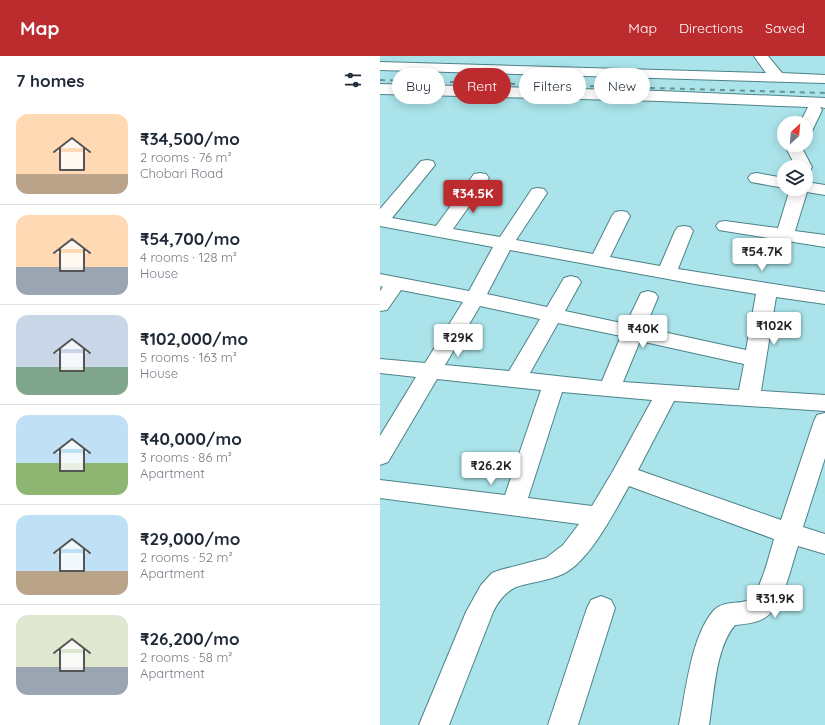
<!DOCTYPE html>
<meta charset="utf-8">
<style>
body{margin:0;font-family:Quicksand,sans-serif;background:#f2f2f3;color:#1f2937;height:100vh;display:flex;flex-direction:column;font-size:15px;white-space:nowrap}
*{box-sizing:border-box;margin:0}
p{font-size:13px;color:#747a83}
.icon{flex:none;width:22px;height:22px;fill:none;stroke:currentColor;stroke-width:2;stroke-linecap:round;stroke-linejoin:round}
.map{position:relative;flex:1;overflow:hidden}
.side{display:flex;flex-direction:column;background:#fff;width:380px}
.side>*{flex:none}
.guide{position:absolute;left:12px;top:12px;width:373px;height:36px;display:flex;gap:8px}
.needle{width:26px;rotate:26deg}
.controls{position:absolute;left:397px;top:60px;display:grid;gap:8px}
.controls a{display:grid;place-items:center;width:36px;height:36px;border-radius:50%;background:#fff;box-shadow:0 2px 10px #0003;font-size:20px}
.price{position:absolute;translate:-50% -34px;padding:0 9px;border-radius:4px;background:#fff;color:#222;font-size:13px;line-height:26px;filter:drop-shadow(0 1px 2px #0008)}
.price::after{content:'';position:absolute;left:50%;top:24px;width:12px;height:9px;margin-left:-6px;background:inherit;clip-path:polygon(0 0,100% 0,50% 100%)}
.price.active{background:#bc2c2f;color:#fff}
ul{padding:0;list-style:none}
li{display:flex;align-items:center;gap:12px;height:100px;padding:0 16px}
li+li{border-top:1px solid #e0e1e3}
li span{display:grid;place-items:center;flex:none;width:112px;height:80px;border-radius:12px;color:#555}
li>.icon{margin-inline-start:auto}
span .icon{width:48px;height:48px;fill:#fffc;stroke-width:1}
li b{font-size:17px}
h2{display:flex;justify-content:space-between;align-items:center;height:48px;padding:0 16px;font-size:17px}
.tag{padding:0 14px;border-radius:18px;background:#fff;box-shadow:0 2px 10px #0003;font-size:14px;line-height:36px}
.tag.active{background:#bc2c2f;color:#fff}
header{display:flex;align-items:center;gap:24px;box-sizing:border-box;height:56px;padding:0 20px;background:#bc2c2f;color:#fff}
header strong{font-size:19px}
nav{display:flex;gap:22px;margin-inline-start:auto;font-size:14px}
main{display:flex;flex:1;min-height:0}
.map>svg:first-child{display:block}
</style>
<header>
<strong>Map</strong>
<nav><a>Map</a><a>Directions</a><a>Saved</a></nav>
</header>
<main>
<section class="side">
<h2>7 homes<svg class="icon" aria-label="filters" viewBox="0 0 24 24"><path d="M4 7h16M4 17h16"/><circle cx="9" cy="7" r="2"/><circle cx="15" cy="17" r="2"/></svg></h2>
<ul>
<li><span style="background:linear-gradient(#ffd9b3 75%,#b9a48a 0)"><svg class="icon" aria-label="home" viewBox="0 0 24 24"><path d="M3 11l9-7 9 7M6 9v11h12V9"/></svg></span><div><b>₹34,500/mo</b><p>2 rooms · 76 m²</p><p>Chobari Road</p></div></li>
<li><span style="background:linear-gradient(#ffd9b3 65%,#9aa5b1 0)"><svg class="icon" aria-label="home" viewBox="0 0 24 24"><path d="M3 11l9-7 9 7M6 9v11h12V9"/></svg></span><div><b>₹54,700/mo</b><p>4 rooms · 128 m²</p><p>House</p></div></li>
<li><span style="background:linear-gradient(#c9d6e8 65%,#7fa58c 0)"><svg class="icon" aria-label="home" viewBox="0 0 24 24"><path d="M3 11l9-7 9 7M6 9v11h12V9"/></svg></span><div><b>₹102,000/mo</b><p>5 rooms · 163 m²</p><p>House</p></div></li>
<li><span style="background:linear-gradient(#bfe0f5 60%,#8fb573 0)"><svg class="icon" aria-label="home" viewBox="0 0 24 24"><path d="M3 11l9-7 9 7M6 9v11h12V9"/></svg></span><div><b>₹40,000/mo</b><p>3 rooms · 86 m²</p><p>Apartment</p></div></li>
<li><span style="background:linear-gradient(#bfe0f5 70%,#b9a48a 0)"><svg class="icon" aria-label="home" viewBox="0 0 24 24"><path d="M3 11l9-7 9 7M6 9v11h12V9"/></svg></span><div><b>₹29,000/mo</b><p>2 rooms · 52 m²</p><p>Apartment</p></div></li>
<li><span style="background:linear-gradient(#dfe7d0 65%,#9aa5b1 0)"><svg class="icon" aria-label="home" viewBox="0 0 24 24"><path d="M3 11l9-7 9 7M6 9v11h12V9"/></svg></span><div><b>₹26,200/mo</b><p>2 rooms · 58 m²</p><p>Apartment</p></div></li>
</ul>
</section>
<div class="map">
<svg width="445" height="669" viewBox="0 0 445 669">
<rect width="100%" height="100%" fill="#aae3ea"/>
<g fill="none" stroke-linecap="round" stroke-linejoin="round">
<defs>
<path id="minor" d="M374,0H388L402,17L445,19V27L0,14V6L386,17Z
M0,28L280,35L445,42V52L440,51L442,54L432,75L426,77V67H420L428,51L280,45L0,38Z
M410,89H426L423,94L432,111L430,115L426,116V111H416L407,94Z
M47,104L53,105L55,109L12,162L56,170L94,118L100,117L106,118L109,122L73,173L120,181L152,133L158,132L164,133L167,137L136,184L213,198L232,160L235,156L241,155L247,156L250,160L230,201L280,210L295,175L298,171L304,170L310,171L313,175L298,213L445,236V248L396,241L381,335L445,339V355L294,345L258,414L401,464L434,365L437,359L445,357V402L423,471L445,478V498L418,490C411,510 404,549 386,561C377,567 366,568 355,569C335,592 334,640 329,669H299C306,635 311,580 334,554C343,545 356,548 366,545C380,541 390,496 394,483L249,430C235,455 209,506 183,518C168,525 152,526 136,531C125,536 118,546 113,556L69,669H39L86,556L101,529L112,517L120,514L166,502L183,489L199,468L0,442V424L125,439L161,334L57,323L8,406L0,409V380L36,321L0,317V303L45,307L83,246L21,234L7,254L0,255V235L3,231L0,230V218L89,235L113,191L0,170V153L41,105ZM130,194L315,228L376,238L366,294L265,272L278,241L275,237L268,235L261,237L246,268L185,255L201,226L198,222L191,220L184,222L167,251L107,238ZM100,250L160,263L129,315L65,309ZM178,267L241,280L222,325L150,317ZM260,285L364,308L359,334L243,326ZM182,336L272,344L233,415L212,450L148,442Z
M377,117L404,122V132L371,126L368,122L371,118Z
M426,126L445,129V139L427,136L415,175L445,179V191L345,175L339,174L336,170L339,166L345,165L398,172L410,133H426Z
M221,540L231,544L235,552L198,669H168L207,552L211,544Z"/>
</defs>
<use href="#minor" stroke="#4c8389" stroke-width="2"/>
<use href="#minor" fill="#fff" fill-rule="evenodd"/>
<path stroke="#699297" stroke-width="2" stroke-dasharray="5 5" stroke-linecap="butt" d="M0,24L445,37"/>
</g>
</svg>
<div class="controls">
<a><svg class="needle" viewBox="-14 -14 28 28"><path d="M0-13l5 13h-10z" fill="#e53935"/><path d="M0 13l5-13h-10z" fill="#747a83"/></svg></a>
<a><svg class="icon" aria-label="layers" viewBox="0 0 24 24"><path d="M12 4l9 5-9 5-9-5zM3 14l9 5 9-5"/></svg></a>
</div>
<b class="price active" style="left:93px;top:158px">₹34.5K</b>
<b class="price" style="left:382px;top:216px">₹54.7K</b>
<b class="price" style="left:394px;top:290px">₹102K</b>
<b class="price" style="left:263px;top:293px">₹40K</b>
<b class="price" style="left:78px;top:302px">₹29K</b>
<b class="price" style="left:111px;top:430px">₹26.2K</b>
<b class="price" style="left:395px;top:563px">₹31.9K</b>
<div class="guide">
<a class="tag">Buy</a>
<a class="tag active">Rent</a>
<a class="tag">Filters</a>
<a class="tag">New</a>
</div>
</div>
</main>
